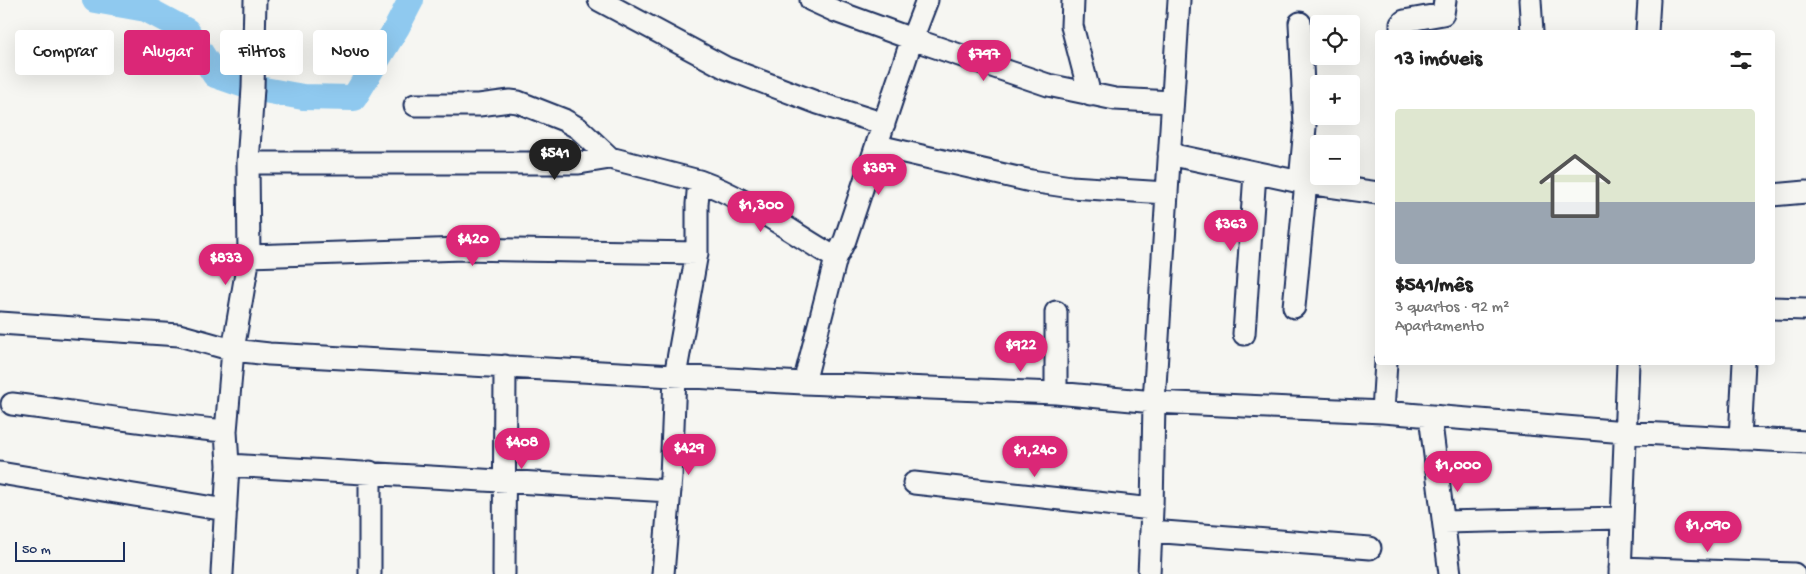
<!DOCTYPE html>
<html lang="pt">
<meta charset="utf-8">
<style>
body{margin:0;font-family:"Gochi Hand",sans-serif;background:#f6f6f6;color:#222;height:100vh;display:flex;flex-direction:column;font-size:19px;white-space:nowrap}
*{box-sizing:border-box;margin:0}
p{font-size:16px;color:#767676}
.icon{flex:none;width:28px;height:28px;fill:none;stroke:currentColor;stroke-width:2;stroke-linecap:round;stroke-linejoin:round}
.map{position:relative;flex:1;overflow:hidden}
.details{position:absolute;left:1375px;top:30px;width:400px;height:335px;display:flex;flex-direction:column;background:#fff;border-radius:5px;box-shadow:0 5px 20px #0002}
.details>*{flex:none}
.hud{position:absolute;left:15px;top:30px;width:475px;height:45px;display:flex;gap:10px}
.tools{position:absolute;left:1310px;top:15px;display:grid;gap:10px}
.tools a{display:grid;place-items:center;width:50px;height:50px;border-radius:5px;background:#fff;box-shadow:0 5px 20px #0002;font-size:25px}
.scale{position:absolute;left:15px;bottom:12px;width:110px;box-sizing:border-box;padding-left:5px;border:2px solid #1b2f5e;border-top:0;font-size:14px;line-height:18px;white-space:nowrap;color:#1b2f5e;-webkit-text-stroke:4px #f6f6f2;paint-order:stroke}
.price{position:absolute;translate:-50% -42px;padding:0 11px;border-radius:18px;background:#db2777;color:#fff;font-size:16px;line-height:32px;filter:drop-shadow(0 1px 2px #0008)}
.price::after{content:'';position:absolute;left:50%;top:30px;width:15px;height:11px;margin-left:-8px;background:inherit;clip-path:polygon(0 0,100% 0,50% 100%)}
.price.selected{background:#222;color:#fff}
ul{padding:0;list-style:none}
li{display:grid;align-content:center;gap:10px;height:265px;padding:0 20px}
li span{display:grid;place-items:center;height:155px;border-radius:5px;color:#555}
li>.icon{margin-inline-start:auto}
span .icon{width:90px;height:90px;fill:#fffc;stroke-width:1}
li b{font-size:21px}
h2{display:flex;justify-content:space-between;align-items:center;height:60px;padding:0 20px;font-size:21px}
.tag{padding:0 18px;border-radius:5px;background:#fff;box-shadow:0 5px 20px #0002;font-size:18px;line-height:45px}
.tag.selected{background:#db2777;color:#fff}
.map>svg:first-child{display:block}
</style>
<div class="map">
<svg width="1806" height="574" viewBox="0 0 1806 574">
<rect width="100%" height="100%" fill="#f6f6f2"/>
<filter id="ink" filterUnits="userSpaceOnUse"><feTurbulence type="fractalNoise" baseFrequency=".02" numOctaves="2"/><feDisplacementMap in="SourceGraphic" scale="10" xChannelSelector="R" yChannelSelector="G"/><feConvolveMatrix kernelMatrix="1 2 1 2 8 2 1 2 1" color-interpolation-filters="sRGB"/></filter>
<g filter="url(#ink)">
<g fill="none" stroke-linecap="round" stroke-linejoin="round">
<path stroke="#8fc9ef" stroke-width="26" d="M95,0L146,9L187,31L215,75L253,88L303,97L354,98L397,27L411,0"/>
<defs>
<path id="minor" d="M599,0L726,68L818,103L884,124
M811,0L835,11L912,39L1048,85L1115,99L1172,102
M1073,0L1072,26L1090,95
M1530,0L1532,32
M1300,23L1305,127L1300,182
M1401,32V24L1404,21L1443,14L1445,0
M1647,32L1649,0
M415,105H479L510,101L518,102L564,120L578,128L610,158
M878,146L1031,181L1071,187L1166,193
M1169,154L1300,182L1378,193
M248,163H579L610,158L699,181L697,204V253L675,376L671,477L663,574
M699,181C749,199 790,232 836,258
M1772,195L1806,192
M249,256L463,249L697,253
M1294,307L1306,182
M1772,308L1806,309
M0,323L179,335L233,350L269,354L804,383L1056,393L1154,402L1383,412L1625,432L1806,442
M1244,334L1255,173
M804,383L836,258L845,240L912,39L927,0
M1056,393V312
M12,404C83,413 155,425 226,431
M1383,412L1386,362
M1430,416L1450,574
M1740,439L1744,362
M228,465L670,491
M0,473L226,510
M914,483L1152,509
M1444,522L1622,518
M1151,531L1370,548
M1620,568L1794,574
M222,574L228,465L226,431L233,350L249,256L248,163L253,88L255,0
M370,574V472
M504,574L505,366
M1149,574L1152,509L1154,402L1179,0
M1620,574L1628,362"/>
</defs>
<use href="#minor" stroke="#1b2f5e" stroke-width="25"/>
<use href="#minor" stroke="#f6f6f2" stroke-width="21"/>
</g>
</g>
</svg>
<div class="tools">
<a><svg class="icon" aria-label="locate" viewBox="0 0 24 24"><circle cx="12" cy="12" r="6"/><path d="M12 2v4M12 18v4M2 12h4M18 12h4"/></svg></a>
<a>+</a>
<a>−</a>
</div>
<div class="scale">50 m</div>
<b class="price" style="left:984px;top:82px">$797</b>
<b class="price selected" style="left:555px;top:181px">$541</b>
<b class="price" style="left:879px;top:196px">$387</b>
<b class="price" style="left:761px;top:233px">$1,300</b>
<b class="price" style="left:1231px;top:252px">$363</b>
<b class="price" style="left:473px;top:267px">$420</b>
<b class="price" style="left:226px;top:286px">$833</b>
<b class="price" style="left:1021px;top:373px">$922</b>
<b class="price" style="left:522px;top:470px">$408</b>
<b class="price" style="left:689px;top:476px">$429</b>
<b class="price" style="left:1035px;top:478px">$1,240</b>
<b class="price" style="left:1458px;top:493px">$1,000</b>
<b class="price" style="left:1708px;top:553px">$1,090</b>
<div class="hud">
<a class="tag">Comprar</a>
<a class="tag selected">Alugar</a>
<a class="tag">Filtros</a>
<a class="tag">Novo</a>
</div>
<section class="details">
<h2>13 imóveis<svg class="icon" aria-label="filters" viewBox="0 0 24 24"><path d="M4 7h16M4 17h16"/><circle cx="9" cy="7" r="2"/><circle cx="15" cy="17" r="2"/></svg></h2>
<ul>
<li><span style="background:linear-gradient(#dfe7d0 60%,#9aa5b1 0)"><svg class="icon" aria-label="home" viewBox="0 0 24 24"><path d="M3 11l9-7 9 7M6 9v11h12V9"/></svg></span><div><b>$541/mês</b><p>3 quartos · 92 m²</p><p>Apartamento</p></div></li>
</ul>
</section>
</div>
